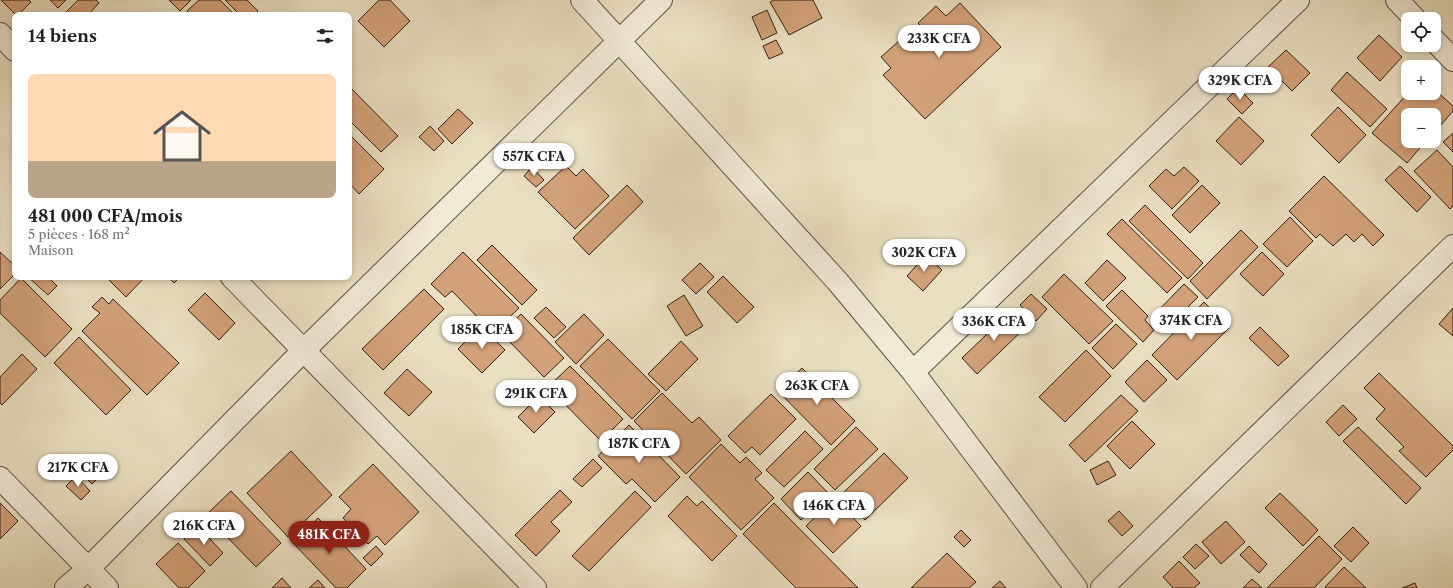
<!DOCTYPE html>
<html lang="fr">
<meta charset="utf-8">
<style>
body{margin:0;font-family:"Libre Caslon Text",serif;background:#f2f2f2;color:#202124;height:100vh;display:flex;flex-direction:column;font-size:15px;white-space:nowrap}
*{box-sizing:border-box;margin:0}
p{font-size:13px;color:#757577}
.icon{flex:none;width:22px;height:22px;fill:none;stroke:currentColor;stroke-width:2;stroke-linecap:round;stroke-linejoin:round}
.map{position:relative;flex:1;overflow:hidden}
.side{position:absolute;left:12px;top:12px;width:340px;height:268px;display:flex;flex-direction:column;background:#fff;border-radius:8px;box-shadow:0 2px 6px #0003}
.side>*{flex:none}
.controls{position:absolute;left:1401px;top:12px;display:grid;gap:8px}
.controls a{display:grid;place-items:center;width:40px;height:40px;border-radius:8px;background:#fff;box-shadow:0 2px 6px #0003;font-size:20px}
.price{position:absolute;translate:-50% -34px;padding:0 9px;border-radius:14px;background:#fff;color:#222;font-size:13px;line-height:26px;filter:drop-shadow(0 1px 2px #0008)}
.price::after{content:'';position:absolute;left:50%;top:24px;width:12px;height:9px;margin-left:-6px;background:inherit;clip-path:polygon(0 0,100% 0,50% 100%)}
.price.selected{background:#8f2418;color:#fff}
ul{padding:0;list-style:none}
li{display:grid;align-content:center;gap:8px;height:212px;padding:0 16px}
li span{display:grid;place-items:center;height:124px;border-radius:8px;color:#555}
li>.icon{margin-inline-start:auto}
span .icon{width:72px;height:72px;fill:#fffc;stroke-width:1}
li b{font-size:17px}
h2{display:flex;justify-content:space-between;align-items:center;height:48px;padding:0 16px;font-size:17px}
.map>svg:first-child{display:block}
</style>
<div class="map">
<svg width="1453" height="588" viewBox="0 0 1453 588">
<rect width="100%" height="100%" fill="#eadfc1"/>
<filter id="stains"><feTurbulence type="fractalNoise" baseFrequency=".005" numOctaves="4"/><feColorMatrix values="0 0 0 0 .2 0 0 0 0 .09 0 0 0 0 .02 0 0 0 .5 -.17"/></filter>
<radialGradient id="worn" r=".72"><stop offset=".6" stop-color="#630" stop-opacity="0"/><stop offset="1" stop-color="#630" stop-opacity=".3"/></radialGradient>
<path fill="#d3a179" stroke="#2f2115" d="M1,0H29L31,2L18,15H16Z
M50,0H66L58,8Z
M78,0H96L99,3L88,15H63Z
M169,0H191L180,11Z
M199,0H220L235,15H191L187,11Z
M225,0H247L258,11L254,15H240Z
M379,0H390L410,21L384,47L358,21Z
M774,0H813L822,18L789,35L770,2Z
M960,3L1001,47L925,119L883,75L891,68L881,57L900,40L910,50L928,33L918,23L936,6L946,16Z
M767,10L777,33L762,40L752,17Z
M1379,35L1402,57L1380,81L1357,58Z
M776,40L783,53L769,59L763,46Z
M1286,50L1310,73L1292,91L1268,67Z
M1347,72L1387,109L1370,127L1331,90Z
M349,86L398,136L381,152L349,120Z
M1238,88L1253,103L1242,114L1227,99Z
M1434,89L1453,106V111L1434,133V115H1408V141H1426L1407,163L1372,133L1408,93H1434Z
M1338,107L1366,135L1339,163L1311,135Z
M458,109L473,123L452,144L438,129Z
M1239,117L1264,141L1241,165L1216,141Z
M430,126L444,141L434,151L419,137Z
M1453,133V152L1443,142Z
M349,134L384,169L359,194L349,183Z
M1437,150L1453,167V206L1450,209L1414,171Z
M566,166L576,176L583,169L609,196L575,229L538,192Z
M1400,166L1431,197L1417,212L1385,180Z
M532,167L544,180L536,187L524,176Z
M1184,167L1199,181L1172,209L1149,186L1166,169L1174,176Z
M1324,176L1384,235L1373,246L1362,234L1354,242L1346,234L1333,246L1320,234L1316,238L1289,211Z
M627,185L643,202L589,255L573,238Z
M1202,185L1220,203L1190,233L1172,215Z
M1145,205L1203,263L1188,279L1129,221Z
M1290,217L1313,241L1287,267L1263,244Z
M1122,219L1182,278L1167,293L1107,234Z
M1241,230L1258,247L1207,299L1190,281Z
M492,245L537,290L522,305L477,260Z
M0,252L15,266V274L0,289Z
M463,252L519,308L493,333L452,291L445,297L431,284Z
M1262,252L1284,274L1263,296L1240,274Z
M926,255L942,270L923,291L907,276Z
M1107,260L1126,278L1103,301L1085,283Z
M700,263L714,277L696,294L682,280Z
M1064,274L1113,321L1089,344L1042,297Z
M723,276L754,307L737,323L707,292Z
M28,277H48L57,286L48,295Z
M106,277H145L126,297Z
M168,277H180L174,283Z
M21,278L72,329L45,357L0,313V300Z
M1184,284L1198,297L1164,331L1151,318Z
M424,289L444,309L383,370L362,349Z
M1122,290L1148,316L1145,320L1154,330L1143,342L1106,306Z
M205,293L235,323L219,340L188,310Z
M1031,294L1047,309L1036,321L1020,305Z
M684,295L703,326L686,336L667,306Z
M102,297L109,304L113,299L179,363L147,395L82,331L100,313L92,307Z
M1204,302L1229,328L1177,380L1152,355Z
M546,307L566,327L554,338L534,318Z
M1453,308V336L1439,324Z
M1012,310L1027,326L977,374L962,358Z
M521,314L564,358L544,377L501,333Z
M584,314L604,335L576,364L555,342Z
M1116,324L1137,344L1113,369L1092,348Z
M481,326L505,350L482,373L458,349Z
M1260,327L1289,356L1278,366L1249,338Z
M79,337L131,390L106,415L54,363Z
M608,339L660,391L632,419L580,366Z
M681,341L698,359L666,391L648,374Z
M1086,350L1111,376L1065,422L1039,397Z
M22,354L37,369L2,405L0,403V377Z
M1147,360L1167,380L1144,402L1125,382Z
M570,366L623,419L601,441L548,387Z
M802,368L855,421L831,445L778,391Z
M407,369L432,392L409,416L384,393Z
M1379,373L1453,446V450L1426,477L1399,451L1404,447L1376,419L1385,409L1364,388Z
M662,393L692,423L699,417L721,440L686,474L634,421Z
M771,394L796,419L760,455L752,447L745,453L728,436Z
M1121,395L1138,411L1085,462L1069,445Z
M539,396L555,412L534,433L518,417Z
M1343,405L1357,419L1339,436L1326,422Z
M1132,421L1155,444L1130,469L1107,446Z
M629,425L680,477L655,502L632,479L626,484L598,456Z
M856,427L878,449L835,490L814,469Z
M1358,427L1421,488L1406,504L1343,441Z
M805,431L823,449L784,487L766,470Z
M721,444L740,463L746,457L762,473L755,479L774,498L741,530L689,477Z
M291,451L332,495L288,537L247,493Z
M884,453L908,478L865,520L841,495Z
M95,456L107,469L92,484L80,472Z
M593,459L602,468L582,487L573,479Z
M1108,461L1116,475L1097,485L1090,470Z
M373,464L419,512L385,545L377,536L368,544L343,518L351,509L339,497Z
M808,472L829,494L801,520L781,499Z
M76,476L90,491L81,500L66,486Z
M560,490L572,502L551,522L560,531L536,556L515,535Z
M231,491L281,543L256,567L206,515Z
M635,491L651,507L589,571L572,556Z
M1280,493L1318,530L1303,546L1265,508Z
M687,496L697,506L702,501L737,536L712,561L668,516Z
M834,498L861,526L833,553L806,526Z
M0,503L18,521L0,539Z
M774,503L858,588H796L743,534Z
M1119,511L1133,526L1122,536L1108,521Z
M318,518L366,569L347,588H336L293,543Z
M1226,521L1245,542L1221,564L1202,542Z
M198,526L223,553L210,566L184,539Z
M1353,527L1369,543L1351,562L1334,546Z
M961,530L971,540L964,547L954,537Z
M1319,536L1342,559L1314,588H1267Z
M178,543L205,571L188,588H179L156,564Z
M1196,544L1209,556L1195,569L1183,557Z
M376,546L383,554L371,566L363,558Z
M1249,546L1267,564L1259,573L1240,555Z
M947,553L976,582L969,588H911Z
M1179,561L1200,583L1194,588H1173L1163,577Z
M1344,567L1366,588H1326L1325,587Z
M282,578L291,588H272Z
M1252,579L1262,588H1243Z
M318,580L325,588H309Z
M1000,581L1006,588H992Z
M1415,583L1417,588H1402Z"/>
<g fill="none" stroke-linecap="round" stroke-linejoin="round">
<defs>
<path id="minor" d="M582,0L838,282L913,372L1076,588
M1397,0L1415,19
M0,34L15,50
M1434,40L1453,60
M232,277L535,588
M913,372L1298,0
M0,478L107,588
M66,588L88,569L303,351L661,0
M1102,588L1453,246"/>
</defs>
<use href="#minor" stroke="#5e5040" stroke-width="24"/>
<use href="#minor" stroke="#f1ead7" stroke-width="22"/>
</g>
<rect width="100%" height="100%" filter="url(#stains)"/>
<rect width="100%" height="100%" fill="url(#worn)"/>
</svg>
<div class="controls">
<a><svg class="icon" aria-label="locate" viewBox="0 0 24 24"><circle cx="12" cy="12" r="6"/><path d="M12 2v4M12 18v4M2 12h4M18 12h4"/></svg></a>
<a>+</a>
<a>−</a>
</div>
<b class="price" style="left:939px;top:59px">233K CFA</b>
<b class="price" style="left:1240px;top:101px">329K CFA</b>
<b class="price" style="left:534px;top:177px">557K CFA</b>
<b class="price" style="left:924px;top:273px">302K CFA</b>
<b class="price" style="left:1191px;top:341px">374K CFA</b>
<b class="price" style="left:994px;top:342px">336K CFA</b>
<b class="price" style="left:482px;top:350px">185K CFA</b>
<b class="price" style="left:817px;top:406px">263K CFA</b>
<b class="price" style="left:536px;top:414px">291K CFA</b>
<b class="price" style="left:639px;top:464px">187K CFA</b>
<b class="price" style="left:78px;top:488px">217K CFA</b>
<b class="price" style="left:834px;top:526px">146K CFA</b>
<b class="price" style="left:204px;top:546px">216K CFA</b>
<b class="price selected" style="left:329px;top:555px">481K CFA</b>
<section class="side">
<h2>14 biens<svg class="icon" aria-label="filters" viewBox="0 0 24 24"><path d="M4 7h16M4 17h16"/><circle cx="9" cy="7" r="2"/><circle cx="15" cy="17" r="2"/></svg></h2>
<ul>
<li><span style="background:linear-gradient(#ffd9b3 70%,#b9a48a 0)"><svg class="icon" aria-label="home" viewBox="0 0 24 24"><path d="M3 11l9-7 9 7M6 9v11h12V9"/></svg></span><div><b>481 000 CFA/mois</b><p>5 pièces · 168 m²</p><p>Maison</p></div></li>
</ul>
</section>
</div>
